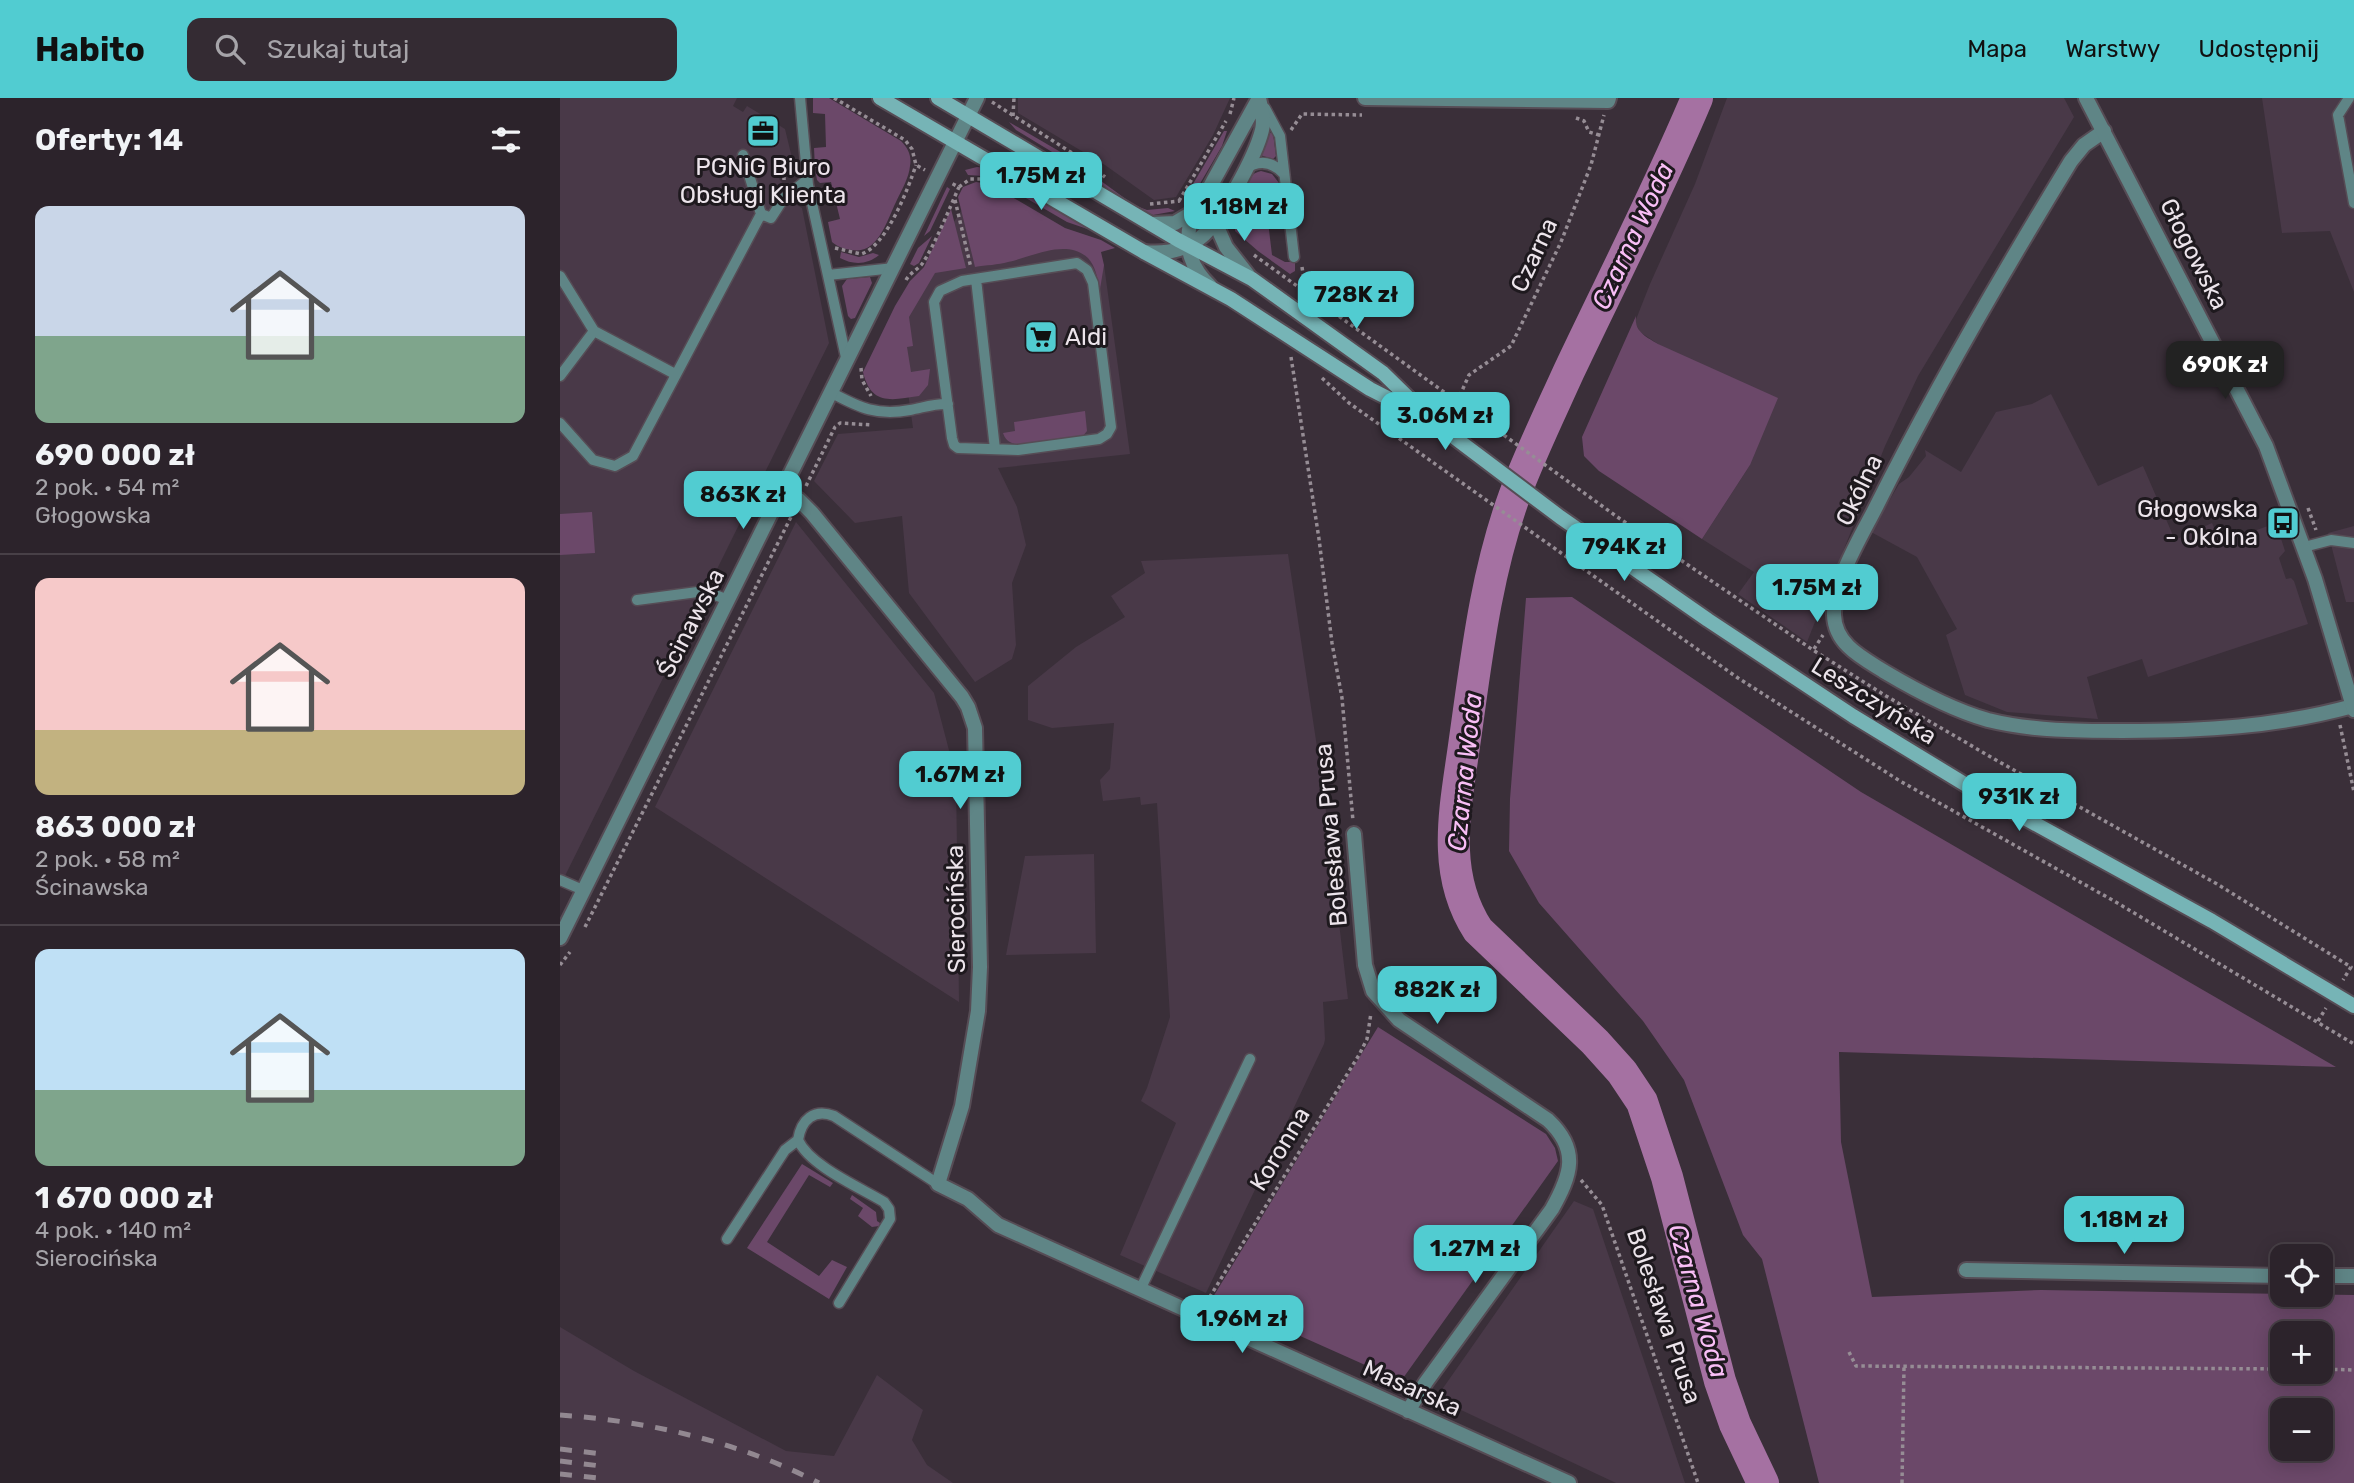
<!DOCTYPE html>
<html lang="pl">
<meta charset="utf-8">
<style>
body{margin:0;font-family:Rubik,sans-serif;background:#342b33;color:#f1f3f6;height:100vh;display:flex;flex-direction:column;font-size:26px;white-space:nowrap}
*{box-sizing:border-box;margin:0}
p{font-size:23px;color:#a6a4a9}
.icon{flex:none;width:38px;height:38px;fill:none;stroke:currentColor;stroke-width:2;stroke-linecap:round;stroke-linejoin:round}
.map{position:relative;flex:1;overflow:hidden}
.side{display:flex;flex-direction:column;background:#2c232b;width:560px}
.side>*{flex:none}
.buttons{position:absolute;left:1710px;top:1146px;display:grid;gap:14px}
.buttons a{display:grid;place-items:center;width:63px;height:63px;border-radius:14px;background:#2c232b;box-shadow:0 4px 18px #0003,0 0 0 2px #484047;font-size:35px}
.price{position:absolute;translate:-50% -60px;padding:0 16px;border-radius:14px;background:#51ccd1;color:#111;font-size:23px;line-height:46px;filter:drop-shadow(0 2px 4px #0008)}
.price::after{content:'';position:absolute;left:50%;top:42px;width:21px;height:16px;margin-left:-10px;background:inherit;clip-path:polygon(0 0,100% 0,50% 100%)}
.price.on{background:#222;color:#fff}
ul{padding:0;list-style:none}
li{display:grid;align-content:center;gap:14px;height:371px;padding:0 35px}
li+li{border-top:2px solid #484047}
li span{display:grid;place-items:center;height:217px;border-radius:14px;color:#555}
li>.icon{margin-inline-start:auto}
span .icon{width:126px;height:126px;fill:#fffc;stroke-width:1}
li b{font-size:30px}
h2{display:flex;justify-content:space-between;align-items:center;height:84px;padding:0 35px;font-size:30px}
header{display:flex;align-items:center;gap:42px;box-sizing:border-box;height:98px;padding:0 35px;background:#51ccd1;color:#111}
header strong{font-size:33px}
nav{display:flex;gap:38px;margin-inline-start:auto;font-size:24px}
.search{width:490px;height:63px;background:#342b33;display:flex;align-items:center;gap:18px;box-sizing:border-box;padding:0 24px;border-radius:14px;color:#a6a4a9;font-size:26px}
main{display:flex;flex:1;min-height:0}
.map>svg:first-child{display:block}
</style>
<header>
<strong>Habito</strong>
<div class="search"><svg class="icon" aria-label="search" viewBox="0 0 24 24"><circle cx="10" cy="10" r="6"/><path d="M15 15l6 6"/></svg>Szukaj tutaj</div>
<nav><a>Mapa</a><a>Warstwy</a><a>Udostępnij</a></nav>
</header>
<main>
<section class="side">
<h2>Oferty: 14<svg class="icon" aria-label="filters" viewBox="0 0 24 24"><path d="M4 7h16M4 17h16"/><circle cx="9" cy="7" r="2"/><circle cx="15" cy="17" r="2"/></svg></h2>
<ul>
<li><span style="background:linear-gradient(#c9d6e8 60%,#7fa58c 0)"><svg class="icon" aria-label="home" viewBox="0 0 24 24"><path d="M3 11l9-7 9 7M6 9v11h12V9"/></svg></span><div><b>690 000 zł</b><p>2 pok. · 54 m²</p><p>Głogowska</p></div></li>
<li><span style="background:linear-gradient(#f6c9c9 70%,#c2b280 0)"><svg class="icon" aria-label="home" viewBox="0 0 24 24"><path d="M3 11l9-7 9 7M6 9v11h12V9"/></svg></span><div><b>863 000 zł</b><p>2 pok. · 58 m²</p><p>Ścinawska</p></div></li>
<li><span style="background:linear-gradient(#bfe0f5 65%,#7fa58c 0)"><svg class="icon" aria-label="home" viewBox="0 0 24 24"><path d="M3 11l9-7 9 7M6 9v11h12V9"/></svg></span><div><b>1 670 000 zł</b><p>4 pok. · 140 m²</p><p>Sierocińska</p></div></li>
</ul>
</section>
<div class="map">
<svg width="1794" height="1385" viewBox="0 0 1794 1385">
<rect width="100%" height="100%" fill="#3a2f39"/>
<path fill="#493948" d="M0,0H177L173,8L183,14L187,8L225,31L232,60L219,81L222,84L216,95L242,110L269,245L0,788Z
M458,0H670L653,37L616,99L594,102L545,67L458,15Z
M1167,0H1504L1514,19L1358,278L1325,348L1247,544L1178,496L1194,474L1142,441L1190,367L1098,246L1080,234L1075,224L1090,186L1135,86Z
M1702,0H1794V194L1770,133L1722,135Z
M418,89L529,155L544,167L570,356L438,370L457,409L466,447L452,485L456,547L452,561L415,584L349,495L342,418L295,425L254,383L278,336L353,330L338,224L391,128Z
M1491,296L1538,388L1583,368L1615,442L1652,425L1661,445L1716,425L1725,453L1719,460L1726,481L1731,480L1734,483L1748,526L1588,579L1582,561L1527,579L1538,621L1447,614L1405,597L1386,537L1397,531L1357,459L1311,434L1339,386L1349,379L1366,358L1365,352L1401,374L1436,314L1472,306Z
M236,424L374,595L396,679L399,904L95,709Z
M1794,428V504H1786L1768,435Z
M728,456L763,689L788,901L763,904L765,941L764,946L646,1195L560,1157L616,1025L581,1003L587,990L610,919L597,705L581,707L580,699L543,703L540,682L550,671L554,625L492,630L468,622V588L516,549L565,519L551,498L585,475L581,463Z
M534,756L536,855L446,857L465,758Z
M1014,1103L1033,1111L1125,1385H1056L884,1304L881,1293Z
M0,1229L74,1273L226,1353L274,1358L317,1277L363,1312L352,1342L367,1367L393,1385H0Z"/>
<path fill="#6b4869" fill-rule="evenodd" d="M253,0H269L341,43C348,50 352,58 350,68C349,80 341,93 336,104C327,122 318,157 292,152C284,151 278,149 272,144L268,124L280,121L271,84L260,85L257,82L255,71L254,50L266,49L265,16L253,15Z
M449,24L504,56L574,107L587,112L608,110L615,113L593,117L569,108L520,71L456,32Z
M664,33H667L662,48L631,101L626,98Z
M710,35H713L716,58L713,61L700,57Z
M417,69L429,70L542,136L507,124L435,82L423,78L408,77L405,72Z
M701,73L712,76L719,85L717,97L706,107L712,157L725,164H735V173L730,176L698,153L675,133V128L669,123C672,107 684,76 701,73Z
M416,84L430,86L505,130L541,142L555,150L541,154L544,167L540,191C537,180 536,169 528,160C506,140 472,159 448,164C438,167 426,167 415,169L398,99L403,89Z
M387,89L390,91L370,133L364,138Z
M391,111L406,170L375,175L349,219L353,248L347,249L351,274L370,271L368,287L359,298C332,302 311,308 303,274L335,208L350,183L364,169Z
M372,138L359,165L354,168L350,166L358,150Z
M281,154L299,159L313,155L319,157C307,167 293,167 280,160Z
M310,179L312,185L295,220L291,221L288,218L282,188L287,181Z
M1076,218C1074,234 1087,239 1098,246L1218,300L1190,367L1142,441L1039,373L1024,358L1022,339Z
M525,313L527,333L522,339C506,341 469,349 455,346C448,344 445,341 443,335L455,333L454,324Z
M32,414L35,455L0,457V416Z
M1012,499L1301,694L1776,969L1279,954L1281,1044L1312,1199L1481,1192L1794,1197V1385H1259L1202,1161L1183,1137L1124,982L1083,923L979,805L949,753L950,701L966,500ZM1722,1236H1760V1274H1722ZM1722,1312H1760V1351H1722Z
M818,929L986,1036L995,1050L998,1063L841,1283L653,1199Z
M242,1066L273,1085L270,1089L249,1077L207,1144L259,1178L272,1162L287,1169L269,1201L187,1150Z
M292,1097L316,1114L317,1123L320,1125L319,1128L312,1129L298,1118L303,1110L290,1101Z"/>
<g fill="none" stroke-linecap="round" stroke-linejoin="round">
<path stroke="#a571a2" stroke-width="32" d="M1137,0C1098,93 1052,182 1009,273C990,315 970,356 954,399C925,479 916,564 904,648C895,712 881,775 918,832L1035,944L1062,974L1082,1004L1107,1079L1160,1283L1175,1326L1203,1385"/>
<defs>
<path id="service" d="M240,0L248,87L287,264
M1789,0L1778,17L1794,105
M705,10L720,38L734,159
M183,57L201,116L211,120L224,100L247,82
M685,71C700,61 713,64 724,76
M517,165L527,172L533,185L551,329L547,336L539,341L458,352L398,350L394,347L392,340L374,204L380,193L402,183Z
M268,177L334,170
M0,178L34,233L0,278
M416,181L435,351
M34,233L115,276
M272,295C300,310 317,318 350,312C362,310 375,305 388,306
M0,325L33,362L55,368L73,358L201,116
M1744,449L1771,442L1794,445
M77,502L145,493L168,502
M0,782L23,792
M167,1141L225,1052L238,1042
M580,1192L690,961
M279,1205L330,1121L329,1111L324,1104C299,1089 250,1068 238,1042C241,1022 254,1010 274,1018L378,1086"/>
<path id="minor" d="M805,0L1048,3L1049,0
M1544,33L1524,47L1511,63C1442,176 1376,289 1317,407C1302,437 1273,483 1274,517C1275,547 1303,560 1325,574C1357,593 1392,612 1428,622C1472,633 1518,633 1563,633C1642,633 1717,629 1793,608
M222,393L239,402L252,415L402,599L408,609L415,630L420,869L418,913L402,1008L378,1086L408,1101L438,1127L1009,1385
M794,736L805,867L813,893L839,922L988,1022C1020,1052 1011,1077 992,1111L866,1284L848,1313
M0,840L417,0
M1406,1172L1722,1178
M1760,1178H1794"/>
<path id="tertiary" d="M1526,0L1706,348L1755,481L1794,612
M655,124L666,149L688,177
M592,126L615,125L635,113
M584,154C604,156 624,153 640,140C660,125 696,57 702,32C705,21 701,11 699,0
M650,188C631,170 625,151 630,125L699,0"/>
<path id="secondary" d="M320,0L584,154L671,201L810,291L859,316
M378,0L618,142L692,181L823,275L870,321L1000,419L1148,522L1293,618L1421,696L1652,823L1794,908"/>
</defs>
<use href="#service" stroke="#564c55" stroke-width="13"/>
<use href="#minor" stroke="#564c55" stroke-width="18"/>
<use href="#tertiary" stroke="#564c55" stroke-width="18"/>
<use href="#secondary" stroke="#564c55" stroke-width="18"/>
<path stroke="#968d95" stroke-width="3.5" stroke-dasharray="3.5 3.5" stroke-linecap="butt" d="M274,0L345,42L352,51L356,67L365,72
M432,4L523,62L545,79
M670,16L674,0
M453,18L454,0
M1016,20L1024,23L1029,34L1039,37
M731,32L742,16L802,17
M224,82V79L232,64
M399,89L410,81H425
M395,102L411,170
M619,103L666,23
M590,106L620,103
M275,150L301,156C326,149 348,91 356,67
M694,157L1056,418L1253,552L1326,598L1436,662L1657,786L1791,869L1783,882
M742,169L746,195
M346,182C350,175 357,172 362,166C374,149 390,109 399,89L391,85
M731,259L759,441L772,545L782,600L793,723
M301,270L302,282L311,298
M762,280L789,305L1178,580L1340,683L1554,803L1794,946
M897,304L909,277L951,248L1001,144L1031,67L1044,17
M246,388L275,329L280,325L312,327
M1748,410L1756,432
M1254,551L1263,537
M1780,627L1794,694
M25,829L232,417
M0,867L10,854
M1758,923L1766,910
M1021,1082L1042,1107L1138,1385
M646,1205L799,957L807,941L811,915
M1289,1254L1296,1268L1722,1271
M1760,1271L1794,1272
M1342,1385L1344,1269"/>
<use href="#service" stroke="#5f8586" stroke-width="10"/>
<use href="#minor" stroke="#5f8586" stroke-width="14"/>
<use href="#tertiary" stroke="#5f8586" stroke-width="14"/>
<use href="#secondary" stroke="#76b4b6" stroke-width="14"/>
<path stroke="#928891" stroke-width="5" stroke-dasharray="12 12" stroke-linecap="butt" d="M0,1317C88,1323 180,1344 259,1385
M0,1351L42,1356
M0,1363L41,1368
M0,1376L39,1380"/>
</g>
<defs>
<symbol id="office-square" viewBox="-11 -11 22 22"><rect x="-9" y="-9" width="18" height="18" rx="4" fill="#51ccd1" stroke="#1e191e"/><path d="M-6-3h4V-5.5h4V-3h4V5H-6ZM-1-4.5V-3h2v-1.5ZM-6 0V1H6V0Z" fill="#111"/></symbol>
<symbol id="supermarket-square" viewBox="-11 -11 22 22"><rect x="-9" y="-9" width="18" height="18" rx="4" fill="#51ccd1" stroke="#1e191e"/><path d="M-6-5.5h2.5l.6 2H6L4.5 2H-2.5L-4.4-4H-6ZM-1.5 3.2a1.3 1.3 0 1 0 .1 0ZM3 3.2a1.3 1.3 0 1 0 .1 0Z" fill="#111"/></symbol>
<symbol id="bus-square" viewBox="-11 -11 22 22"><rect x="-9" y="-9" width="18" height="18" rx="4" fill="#51ccd1" stroke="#1e191e"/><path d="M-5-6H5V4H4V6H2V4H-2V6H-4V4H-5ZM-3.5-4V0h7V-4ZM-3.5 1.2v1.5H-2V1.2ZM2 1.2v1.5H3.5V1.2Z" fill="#111"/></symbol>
</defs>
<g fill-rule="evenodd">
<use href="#office-square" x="184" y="14" width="38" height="38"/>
<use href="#supermarket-square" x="462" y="220" width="38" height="38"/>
<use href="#bus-square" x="1704" y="406" width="38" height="38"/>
</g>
<g text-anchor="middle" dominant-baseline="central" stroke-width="6" stroke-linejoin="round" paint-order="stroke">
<g font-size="24" fill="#ece4eb" stroke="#1e191e">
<text x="203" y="69">PGNiG Biuro<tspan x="203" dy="28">Obsługi Klienta</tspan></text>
<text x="505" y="239" text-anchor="start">Aldi</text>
<text x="1698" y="411" text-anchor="end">Głogowska<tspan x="1698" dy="28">- Okólna</tspan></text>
</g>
<g font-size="24" fill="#ece4eb" stroke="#1e191e">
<text transform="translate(1634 156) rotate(63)">Głogowska</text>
<text transform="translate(974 157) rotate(-65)">Czarna</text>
<text transform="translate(1299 392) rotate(-64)">Okólna</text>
<text transform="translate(131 525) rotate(-63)">Ścinawska</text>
<text transform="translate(1314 603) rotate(32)">Leszczyńska</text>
<text transform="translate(771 737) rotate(-95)">Bolesława Prusa</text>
<text transform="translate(396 811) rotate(-91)">Sierocińska</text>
<text transform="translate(720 1051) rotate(-59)">Koronna</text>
<text transform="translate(1104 1218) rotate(71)">Bolesława Prusa</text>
<text transform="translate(852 1290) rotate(24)">Masarska</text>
</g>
<g font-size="26" font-style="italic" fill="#f9bef6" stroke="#1e191e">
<text transform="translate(1073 138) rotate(-65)">Czarna Woda</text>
<text transform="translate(905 674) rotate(-84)">Czarna Woda</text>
<text transform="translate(1138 1203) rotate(74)">Czarna Woda</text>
</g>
</g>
</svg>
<div class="buttons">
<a><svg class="icon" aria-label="locate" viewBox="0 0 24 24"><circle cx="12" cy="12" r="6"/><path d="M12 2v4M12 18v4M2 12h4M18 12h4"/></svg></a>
<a>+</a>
<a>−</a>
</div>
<b class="price" style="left:481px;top:114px">1.75M zł</b>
<b class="price" style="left:684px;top:145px">1.18M zł</b>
<b class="price" style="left:796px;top:233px">728K zł</b>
<b class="price on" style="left:1665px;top:303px">690K zł</b>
<b class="price" style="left:885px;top:354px">3.06M zł</b>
<b class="price" style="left:183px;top:433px">863K zł</b>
<b class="price" style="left:1064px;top:485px">794K zł</b>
<b class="price" style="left:1257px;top:526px">1.75M zł</b>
<b class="price" style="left:400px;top:713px">1.67M zł</b>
<b class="price" style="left:1459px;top:735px">931K zł</b>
<b class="price" style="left:877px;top:928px">882K zł</b>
<b class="price" style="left:1564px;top:1158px">1.18M zł</b>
<b class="price" style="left:915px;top:1187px">1.27M zł</b>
<b class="price" style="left:682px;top:1257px">1.96M zł</b>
</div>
</main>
